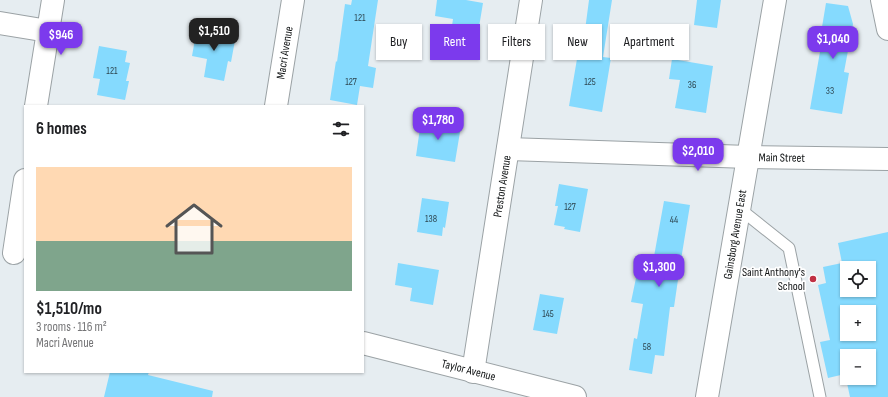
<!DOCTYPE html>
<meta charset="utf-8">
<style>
body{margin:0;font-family:"Sofia Sans Condensed",sans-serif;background:#f6f6f6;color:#202124;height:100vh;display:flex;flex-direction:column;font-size:15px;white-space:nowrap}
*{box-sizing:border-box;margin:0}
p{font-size:13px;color:#757577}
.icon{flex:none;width:22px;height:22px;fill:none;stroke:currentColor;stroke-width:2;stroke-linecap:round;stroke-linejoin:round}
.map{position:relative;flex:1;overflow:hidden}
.details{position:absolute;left:24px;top:105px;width:340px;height:268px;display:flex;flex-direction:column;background:#fff;border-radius:0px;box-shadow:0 1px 3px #0004}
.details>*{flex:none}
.top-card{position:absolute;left:376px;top:24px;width:380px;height:36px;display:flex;gap:8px}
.controls{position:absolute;left:840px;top:261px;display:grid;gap:8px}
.controls a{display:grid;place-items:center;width:36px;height:36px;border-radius:0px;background:#fff;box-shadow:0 1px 3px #0004;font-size:20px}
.price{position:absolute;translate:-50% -34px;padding:0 9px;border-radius:8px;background:#7c3aed;color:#fff;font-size:13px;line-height:26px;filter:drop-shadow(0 1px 2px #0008)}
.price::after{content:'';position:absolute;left:50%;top:24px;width:12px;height:9px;margin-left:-6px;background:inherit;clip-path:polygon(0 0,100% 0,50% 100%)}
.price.current{background:#222;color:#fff}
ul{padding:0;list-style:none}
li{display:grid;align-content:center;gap:8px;height:212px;padding:0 12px}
li span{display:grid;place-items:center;height:124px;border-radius:0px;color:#555}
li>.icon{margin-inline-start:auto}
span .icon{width:72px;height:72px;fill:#fffc;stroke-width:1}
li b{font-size:17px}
h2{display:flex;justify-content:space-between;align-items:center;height:48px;padding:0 12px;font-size:17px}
.tag{padding:0 14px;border-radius:0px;background:#fff;box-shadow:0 1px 3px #0004;font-size:14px;line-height:36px}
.tag.current{background:#7c3aed;color:#fff}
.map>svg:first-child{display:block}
</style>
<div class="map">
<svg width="888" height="397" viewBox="0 0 888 397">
<rect width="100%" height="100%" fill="#e6edf1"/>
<path fill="#85dafe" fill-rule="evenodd" d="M352,0H378L368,66L376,68L373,88L360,86L357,105L330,100L336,61L337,62L345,4L351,5Z
M437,0H466L483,3L474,57L448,53L453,19L435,16Z
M589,0H612L603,57L611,58L602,112L569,106L578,53H582Z
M697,0H721L717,28L694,25Z
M826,3L848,6L853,24L844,72L849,73L842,114L810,109L821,46L819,45Z
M197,28L236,35L231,62L228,61L224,81L204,77L207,59L192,56Z
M99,46L127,51L125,62L130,63L126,81H129L125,100L97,95L100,79L93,78Z
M672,59L713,66L706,113L675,108L680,80L669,79Z
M421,121L461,126L455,162L416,156Z
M559,184L588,189L580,232L564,229L565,227L554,225L558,206H555Z
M422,198L449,202L445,228L443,227L442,236L417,232Z
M664,201L690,205L680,266L674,307H670L664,356L655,355L652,374L629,370L634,338L637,339L643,304L631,302L636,278L646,280L649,261L653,262Z
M888,232V397H850L845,374L828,378L820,342L830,340L818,285L826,283L823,267L842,263L838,243ZM847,268H869V290H847ZM847,312H869V334H847ZM847,356H869V378H847Z
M398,263L439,270L433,305L410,301L412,288L395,285Z
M540,294L564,298L557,334L533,330Z
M110,372H149L148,375L213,391L212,397H104Z"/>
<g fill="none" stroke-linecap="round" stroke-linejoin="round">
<defs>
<path id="service" d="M740,209L789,248L820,397"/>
<g id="minor">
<path d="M882,0L888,29"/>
<path d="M0,23L48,31"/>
<path d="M36,106L53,0"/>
<path id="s1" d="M276,106L293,0"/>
<path id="s2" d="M508,149L749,157L888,159"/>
<path d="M14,253L25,180"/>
<path id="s3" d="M363,343L575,397"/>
<path id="s4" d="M473,372L531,0"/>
<path id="s5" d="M707,397L775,0"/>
</g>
</defs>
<use href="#service" stroke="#9ba2a5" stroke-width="13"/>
<use href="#minor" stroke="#9ba2a5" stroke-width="24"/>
<use href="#service" stroke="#fff" stroke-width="11"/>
<use href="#minor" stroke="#fff" stroke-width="22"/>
</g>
<circle fill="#c03043" stroke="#fff" stroke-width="1.5" cx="813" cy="279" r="4"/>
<g text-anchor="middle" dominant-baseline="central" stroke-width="3.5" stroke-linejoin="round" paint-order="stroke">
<g font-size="10" fill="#2c444e">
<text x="360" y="18">121</text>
<text x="112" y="71">121</text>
<text x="351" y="82">127</text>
<text x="590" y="82">125</text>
<text x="692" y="85">36</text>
<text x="830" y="91">33</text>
<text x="570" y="207">127</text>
<text x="431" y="219">138</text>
<text x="674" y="220">44</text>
<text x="548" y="314">145</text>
<text x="647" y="347">58</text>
</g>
<g font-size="12" fill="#0f1213" stroke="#fff">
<text stroke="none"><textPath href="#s1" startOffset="54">Macri Avenue</textPath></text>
<text stroke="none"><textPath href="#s2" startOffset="274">Main Street</textPath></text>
<text stroke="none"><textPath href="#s4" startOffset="188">Preston Avenue</textPath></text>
<text stroke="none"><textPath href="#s5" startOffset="165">Gainsborg Avenue East</textPath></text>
<text stroke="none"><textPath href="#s3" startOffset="109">Taylor Avenue</textPath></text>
</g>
<g font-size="12" fill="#0f1213" stroke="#fff" text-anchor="end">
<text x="805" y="272">Saint Anthony's<tspan x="805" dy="14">School</tspan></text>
</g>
</g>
</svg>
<div class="controls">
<a><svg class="icon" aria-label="locate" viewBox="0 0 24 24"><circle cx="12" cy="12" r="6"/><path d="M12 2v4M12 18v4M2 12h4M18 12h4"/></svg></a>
<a>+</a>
<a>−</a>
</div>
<b class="price current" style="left:214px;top:52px">$1,510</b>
<b class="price" style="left:61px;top:56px">$946</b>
<b class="price" style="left:833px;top:60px">$1,040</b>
<b class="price" style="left:438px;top:141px">$1,780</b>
<b class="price" style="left:698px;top:172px">$2,010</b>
<b class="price" style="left:659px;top:288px">$1,300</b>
<div class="top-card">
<a class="tag">Buy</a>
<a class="tag current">Rent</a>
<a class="tag">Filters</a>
<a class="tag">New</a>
<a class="tag">Apartment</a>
</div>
<section class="details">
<h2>6 homes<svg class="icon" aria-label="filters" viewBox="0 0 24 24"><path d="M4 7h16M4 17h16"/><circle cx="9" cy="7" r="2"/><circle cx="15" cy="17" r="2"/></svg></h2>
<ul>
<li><span style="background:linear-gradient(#ffd9b3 60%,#7fa58c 0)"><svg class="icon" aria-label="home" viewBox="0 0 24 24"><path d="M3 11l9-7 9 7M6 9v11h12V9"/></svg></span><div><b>$1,510/mo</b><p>3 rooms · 116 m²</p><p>Macri Avenue</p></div></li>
</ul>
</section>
</div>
